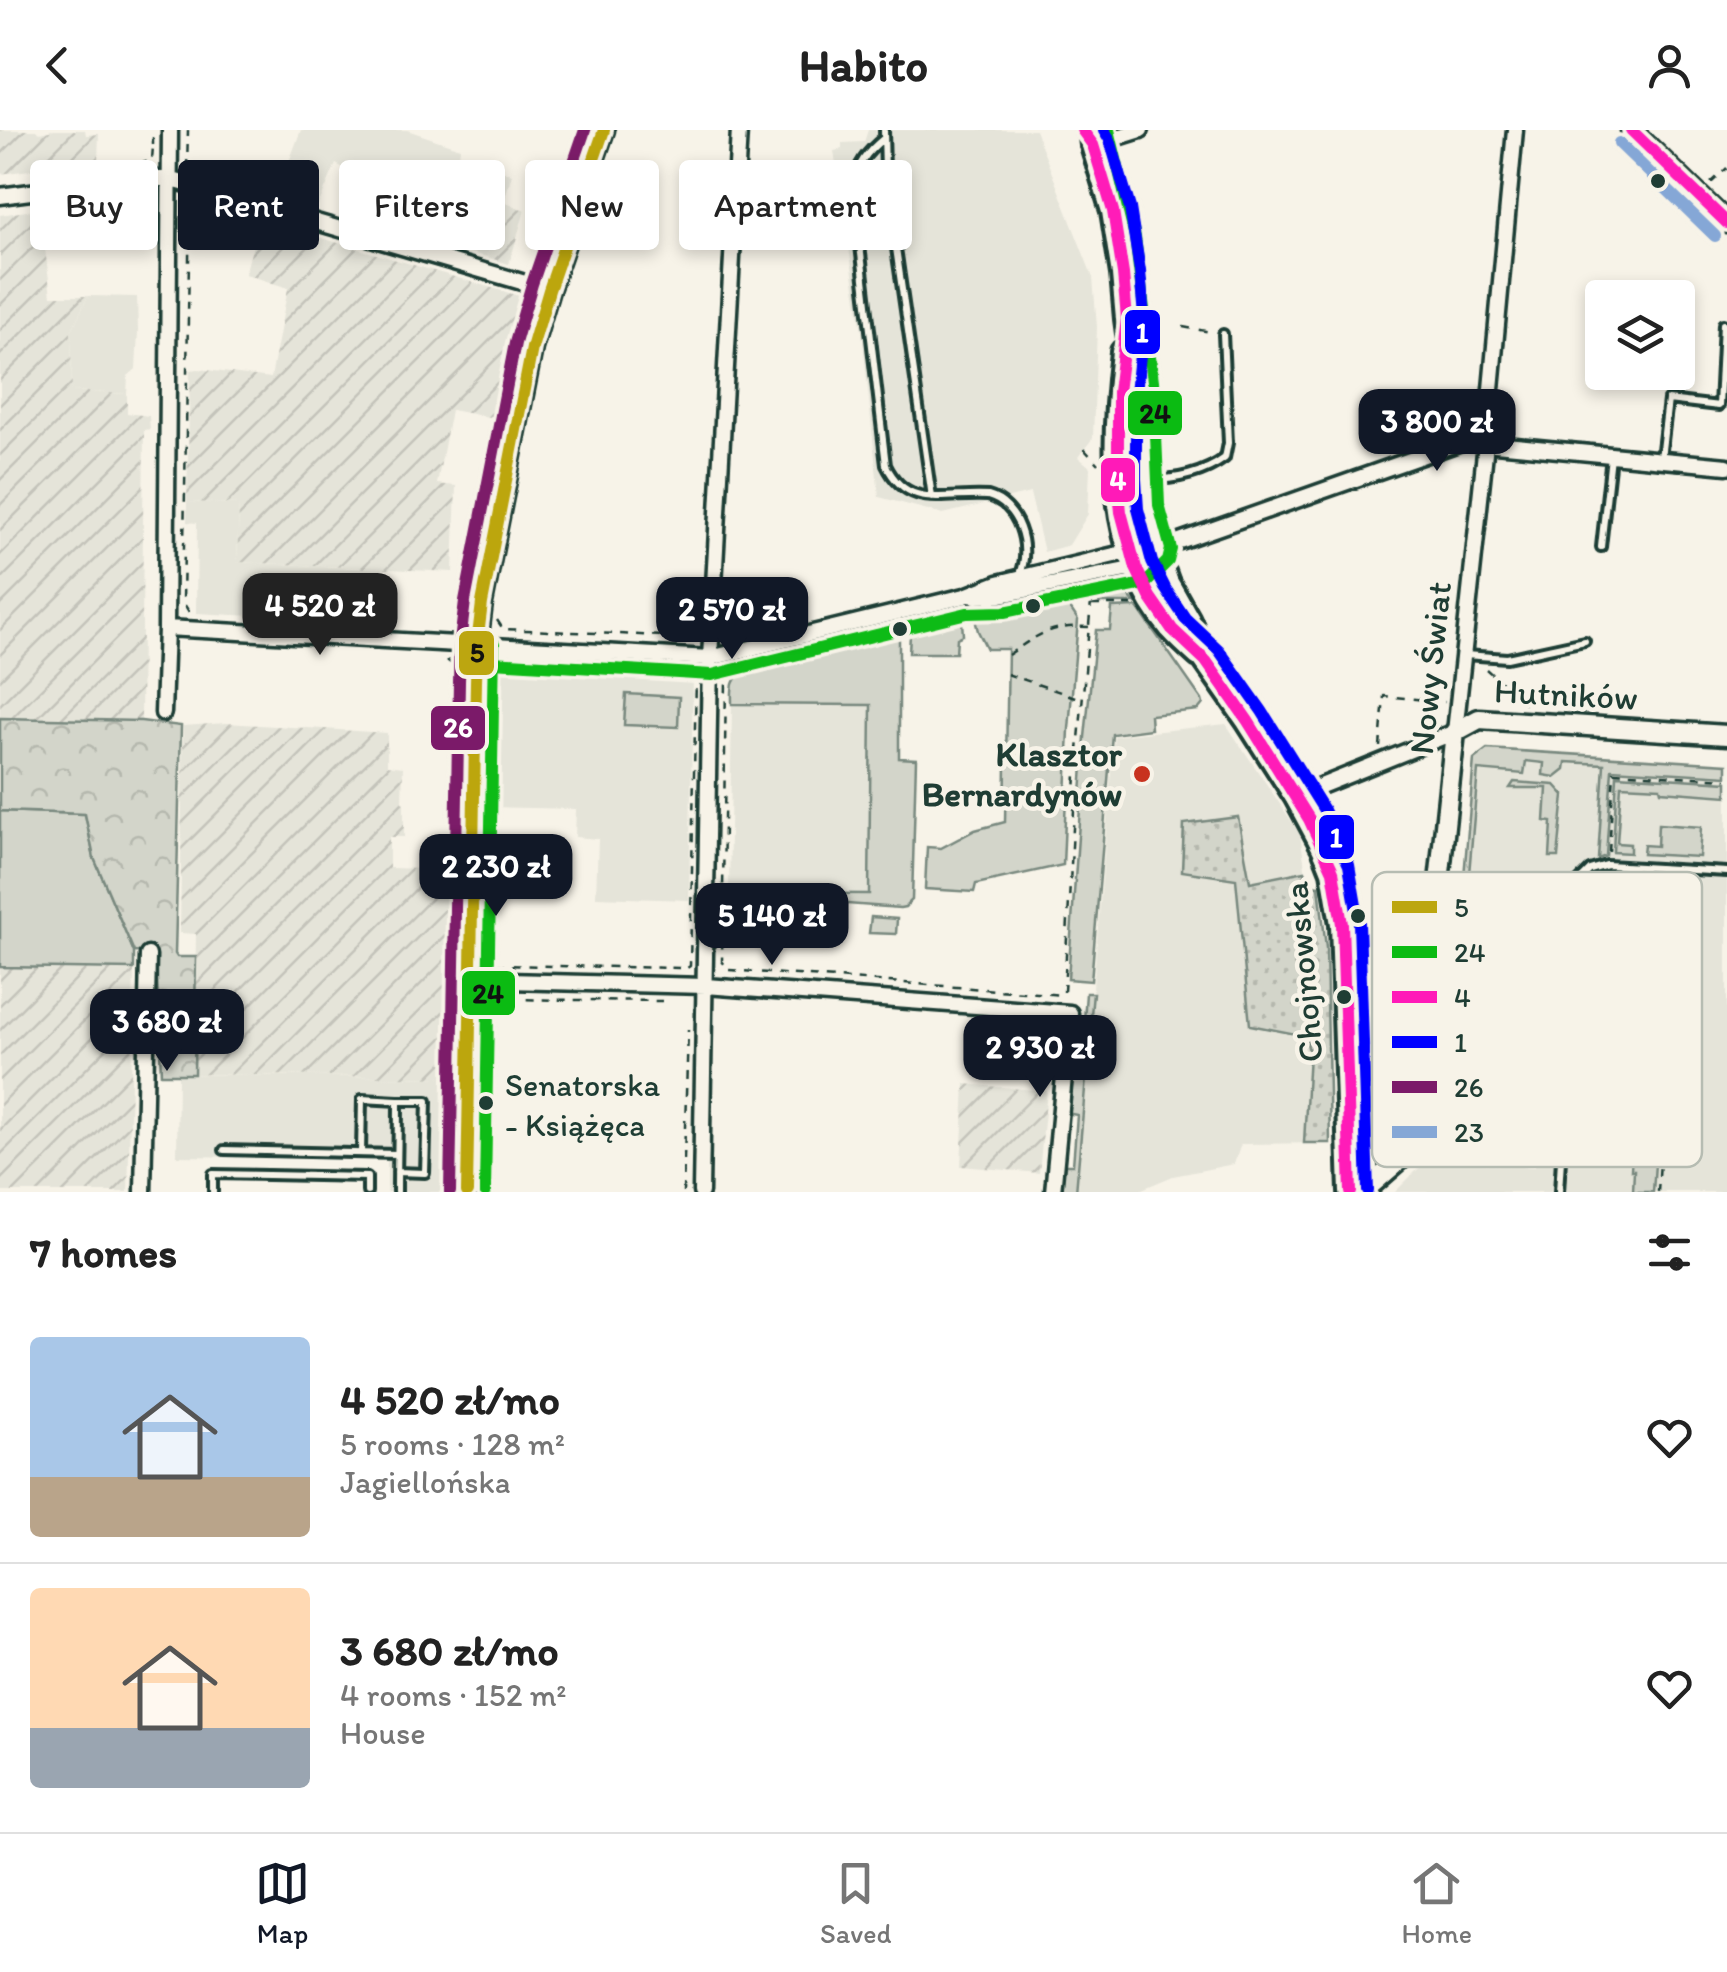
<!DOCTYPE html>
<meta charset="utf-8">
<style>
body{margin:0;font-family:Itim,sans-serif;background:#f2f2f2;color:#222;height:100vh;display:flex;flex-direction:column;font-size:38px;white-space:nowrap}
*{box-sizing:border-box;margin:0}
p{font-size:32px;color:#767676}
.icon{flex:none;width:55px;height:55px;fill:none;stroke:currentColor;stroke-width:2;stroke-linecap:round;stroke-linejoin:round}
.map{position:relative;height:1062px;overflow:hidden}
.sheet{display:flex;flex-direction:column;background:#fff;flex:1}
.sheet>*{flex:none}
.guide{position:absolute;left:30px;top:30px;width:1000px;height:90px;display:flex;gap:20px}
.tools{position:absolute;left:1585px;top:150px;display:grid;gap:20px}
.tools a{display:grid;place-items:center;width:110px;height:110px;border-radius:10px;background:#fff;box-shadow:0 5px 15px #0003;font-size:50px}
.price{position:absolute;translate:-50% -85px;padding:0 22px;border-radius:20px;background:#111827;color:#fff;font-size:32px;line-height:65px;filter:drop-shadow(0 2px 5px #0008)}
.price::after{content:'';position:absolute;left:50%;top:60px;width:30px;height:22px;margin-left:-15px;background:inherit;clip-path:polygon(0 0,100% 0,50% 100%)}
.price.active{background:#222;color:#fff}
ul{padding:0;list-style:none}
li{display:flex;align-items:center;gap:30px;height:250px;padding:0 30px}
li+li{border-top:2px solid #e0e0e0}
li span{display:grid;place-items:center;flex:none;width:280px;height:200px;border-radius:10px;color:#555}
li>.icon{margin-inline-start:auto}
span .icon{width:120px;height:120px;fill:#fffc;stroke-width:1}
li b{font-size:42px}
h2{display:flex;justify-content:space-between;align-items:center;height:120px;padding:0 30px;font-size:42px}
.chip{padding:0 35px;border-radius:10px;background:#fff;box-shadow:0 5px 15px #0003;font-size:35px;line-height:90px}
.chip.active{background:#111827;color:#fff}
header{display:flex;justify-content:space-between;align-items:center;height:130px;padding:0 30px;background:#fff;font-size:45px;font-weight:700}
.tabs{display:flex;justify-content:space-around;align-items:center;height:140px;border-top:2px solid #e0e0e0;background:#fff;font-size:28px;color:#767676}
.tabs a{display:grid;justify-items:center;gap:5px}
.tabs .active{color:#111827}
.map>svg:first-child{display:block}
</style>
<header><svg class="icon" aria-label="back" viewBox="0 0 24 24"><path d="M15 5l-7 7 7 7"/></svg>Habito<svg class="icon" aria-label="person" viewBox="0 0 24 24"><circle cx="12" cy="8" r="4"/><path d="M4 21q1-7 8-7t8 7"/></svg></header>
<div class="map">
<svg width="1727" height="1062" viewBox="0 0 1727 1062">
<defs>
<pattern id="industrial-furrows" width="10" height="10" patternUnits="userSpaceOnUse" patternTransform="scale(2.5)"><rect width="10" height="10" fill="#e5e4d9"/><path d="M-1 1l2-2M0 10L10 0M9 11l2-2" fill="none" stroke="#c4c4bb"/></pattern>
<pattern id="forest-crowns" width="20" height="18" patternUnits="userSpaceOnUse" patternTransform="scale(2.5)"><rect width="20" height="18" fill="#d3d5ca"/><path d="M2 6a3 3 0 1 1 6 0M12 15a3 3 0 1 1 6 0" fill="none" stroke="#b5b8ae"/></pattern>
<pattern id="park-dots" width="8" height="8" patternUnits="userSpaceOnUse" patternTransform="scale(2.5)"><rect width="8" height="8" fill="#d3d5ca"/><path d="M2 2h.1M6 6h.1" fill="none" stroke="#b5b8ae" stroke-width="1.8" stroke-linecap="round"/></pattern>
</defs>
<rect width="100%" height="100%" fill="#f7f3e8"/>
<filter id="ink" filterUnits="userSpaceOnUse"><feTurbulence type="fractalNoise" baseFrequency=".01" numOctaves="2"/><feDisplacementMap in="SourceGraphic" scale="20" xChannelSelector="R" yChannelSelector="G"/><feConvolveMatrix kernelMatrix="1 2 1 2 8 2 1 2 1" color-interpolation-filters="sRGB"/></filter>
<g filter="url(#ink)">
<path fill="#e5e4d9" d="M301,0H407L460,18L459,26L512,44L487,127L433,112L443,71L395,58V55L355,44L336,34L317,78L276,66Z
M868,0H1035L1093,148L1097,197L1093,308L1078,327L1090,337L1088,384L1069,415L1044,422L1030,363L943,384L879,367L862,202L834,21L842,19V13L864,12Z
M88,166L137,167L138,202L136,239L128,246L127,264L72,261L71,202Z
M187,372L239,374L237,432L383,439L380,493L196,483L197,393L187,392Z
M501,534L693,544L689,770L596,767L598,709L575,707L576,679L491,677L494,541Z
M732,574L871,575L869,765L729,763Z
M1226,594L1300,704L1307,751L1310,755L1319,756L1326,818L1330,1013L1241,1014L1234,1034L1173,1046L1135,1062H1076L1114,606Z
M1474,629L1727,634V1062H1395L1428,1029L1535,1037L1542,908L1529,907L1530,882H1534L1536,847L1456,841Z
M178,944L445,948L443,1062H387V1029L177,1026Z"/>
<path fill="url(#industrial-furrows)" d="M0,0H36L39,3L54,0H85L86,5L99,4L98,31L0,44Z
M503,72L525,80L509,134L487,127Z
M40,79L51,166H88L71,202L72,261L127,264V283L149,286L150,299L144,300L141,591L0,588V85Z
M260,90L526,168L514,210L500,289L451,280L437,354L456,356L453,442L237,432L239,374L187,372L190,240L198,239L271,248L288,158L245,144Z
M226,593L387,603V635L403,637L402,672L404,673V707H389V738L456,740L454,828L449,831L445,948L194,944L196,804L180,803L183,596Z
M0,837L134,839L128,1062H0Z
M965,954L1047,961L1039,1043L961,1036Z"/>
<path fill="#d3d5ca" stroke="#79897f" stroke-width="2.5" d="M1112,457L1125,461L1135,473H1097L1098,459Z
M1064,469L1078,490L1069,599L1063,735L976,754L974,762L925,759L927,717L941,718L975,700L1005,692L1008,519H987L978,501L975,489Z
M1137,477L1202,570L1203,574L1198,580L1150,585L1151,599L1112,604L1091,851L1068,849L1085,607L1096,500H1110L1112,478Z
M962,492L963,505L957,508L956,523H909L910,504Z
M899,506V628L916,629L912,770L905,777L900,778L729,765V763L869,764L871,575L732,574C732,561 730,549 743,543Z
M626,564L679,567L678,597L624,595Z
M1487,619L1727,634V646L1612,639L1606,726L1598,729L1604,634L1566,632L1565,639L1555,647L1543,645L1544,633L1526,631L1524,644L1478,640L1469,744L1481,745L1480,758L1468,757L1463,815L1506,820V844L1456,841L1474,629Z
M1617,645L1727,652V666L1661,661L1660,657L1621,655L1617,713L1630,714V723L1613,722Z
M1514,652L1555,655L1564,665L1558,727H1550L1552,692L1545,691L1547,658H1510Z
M0,681L85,684L94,728L134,822V839L0,837Z
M1658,694L1701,697L1699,727L1643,724L1644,715L1657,716Z
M765,778L843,785L842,800L771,798Z
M871,787L897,789L896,804L869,803Z
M448,862L453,869L452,948H445Z
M1086,863H1093L1088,917L1075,915L1072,912L1073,898L1084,891Z
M1074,924H1088L1076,1062H1059L1062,1035H1073L1077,985L1066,983L1071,927Z
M1406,925L1395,1013L1389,1018H1368L1362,926Z
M1641,941L1658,943L1661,947L1653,1062H1633L1634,1040H1631L1636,953H1640Z"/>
<path fill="url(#forest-crowns)" stroke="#79897f" stroke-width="2.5" d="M0,588L141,591L181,596L175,824L177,827H196L194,944H161L156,823L134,822L94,728L85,684L0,681Z"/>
<path fill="url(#park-dots)" stroke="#79897f" stroke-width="2.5" d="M1238,687L1250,752L1305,741L1310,755L1319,756L1326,818L1330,1013H1304L1309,923L1306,906L1250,895L1236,749L1182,741L1184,694Z"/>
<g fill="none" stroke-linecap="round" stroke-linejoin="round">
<defs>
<path id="service" d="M884,0L885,42L932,367
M884,8C867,22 857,34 853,56L886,335C908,381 947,363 988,366C1018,374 1032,416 1020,444
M1661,328L1668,270L1719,276L1723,194
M1146,350C1175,350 1202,345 1225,328L1228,313L1223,204
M1601,417L1611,326
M1465,525L1507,528L1585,511
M1423,918L1566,927
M224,1020L397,1024
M361,1023L362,969L398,971
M213,1062V1044L367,1047V1062
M397,1062C397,1032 398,1001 398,971H427L425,1043L397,1042
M1559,1062L1578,752L1590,740L1607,735L1727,742"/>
<path id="minor" d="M1093,15L1141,0
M0,66L130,49H169L549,160
M976,466L1001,465L1136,438L1140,435
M166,498L710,528L965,466L998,453L1131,421L1154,420L1464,311L1727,336
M163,583L166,498L170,0
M1296,666L1455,602L1486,313L1515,0
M471,850L706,856L1070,883L1053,1062
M143,1062L148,825
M701,1062L710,528L739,0"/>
<path id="tertiary" d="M1631,0L1727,93
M467,1062L476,552L477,514L482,473L532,218L549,160L604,0
M1363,1062L1402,1028L1411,1015L1455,602L1479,589L1727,605"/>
<path id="primary" d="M1091,0L1093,15L1113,81L1123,144L1127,189L1137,261L1140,350L1146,395L1167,453L1188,490L1206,531L1248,591L1296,666L1324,718L1333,741L1342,794L1351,1062
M1123,222C1112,314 1107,423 1171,498C1180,508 1190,517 1199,525"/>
</defs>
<use href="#service" stroke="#1f3d34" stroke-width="14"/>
<use href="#minor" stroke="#1f3d34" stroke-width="21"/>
<use href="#tertiary" stroke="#1f3d34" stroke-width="25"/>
<use href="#primary" stroke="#1f3d34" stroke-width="30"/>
<path stroke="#1f3d34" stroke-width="2.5" stroke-dasharray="8 8" stroke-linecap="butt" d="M153,15V0
M139,34L152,30L153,16L157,17
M187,38L188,0
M1711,53L1727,38
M150,65L149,85H152
M1183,197L1211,202
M1084,319L1098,334
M1092,475H1134
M189,482L183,472L190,72
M982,482L731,542L726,550L722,831L729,840L1064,865
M497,490L503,499L687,507L698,502
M1008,525C1039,504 1050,495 1089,497
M447,530L459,541
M503,530L690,541L696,547L690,836L687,838L495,835L486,826L491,539Z
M1486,539L1525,574
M1007,544L1081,569
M1380,617L1384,566L1445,572
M1609,722L1614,642L1727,649
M1606,746L1621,768L1679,770
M1621,783L1622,745
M1064,862L1076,644L1092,461
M1641,933L1665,934
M1372,1021L1373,1024
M488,1062L491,877L499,869L662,871
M683,1062L688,900
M1658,1062L1674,814L1657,783L1660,749"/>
<use href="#service" stroke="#f7f3e8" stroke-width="6"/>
<use href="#minor" stroke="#f7f3e8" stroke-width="14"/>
<use href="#tertiary" stroke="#f7f3e8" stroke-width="18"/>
<use href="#primary" stroke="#f7f3e8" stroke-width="22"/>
<defs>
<path id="bus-1" d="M467,1062L476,552L477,514L482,473L532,218L549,160L604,0"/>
<path id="bus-2" d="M476,531L712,545L967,483L1004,482L1139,455L1147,452L1168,431L1171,419L1159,375L1154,259L1135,107L1109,0
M485,1062L494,514"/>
<path id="bus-3" d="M1082,0L1093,15L1113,81L1123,144L1127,189L1118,262V350L1121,382L1136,438L1150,467L1172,499L1206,531L1248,591L1309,689L1333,741L1342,794L1351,1062
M1631,0L1727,93"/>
<path id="bus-4" d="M1104,0L1110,10L1130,78L1140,141L1144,187L1136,263V349L1138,379L1152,432L1165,458L1185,488L1219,520L1262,581L1324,680L1349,735L1359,793L1368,1061"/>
<path id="bus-5" d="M450,1062L459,552L460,512L465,471L515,213L532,154L585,0"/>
<path id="bus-6" d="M1619,13L1715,106"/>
</defs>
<use href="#bus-1" stroke="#f7f3e8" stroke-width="20"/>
<use href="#bus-2" stroke="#f7f3e8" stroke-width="20"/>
<use href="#bus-3" stroke="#f7f3e8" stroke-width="20"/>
<use href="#bus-4" stroke="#f7f3e8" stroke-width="20"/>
<use href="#bus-5" stroke="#f7f3e8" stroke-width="20"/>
<use href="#bus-6" stroke="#f7f3e8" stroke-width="20"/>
<use href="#bus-1" stroke="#bca610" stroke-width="12"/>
<use href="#bus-2" stroke="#0bbb12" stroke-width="12"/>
<use href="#bus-3" stroke="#ff1ab8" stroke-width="12"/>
<use href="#bus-4" stroke="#00f" stroke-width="12"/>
<use href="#bus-5" stroke="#7b1a69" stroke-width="12"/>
<use href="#bus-6" stroke="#85a7d6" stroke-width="12"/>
</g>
</g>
<g fill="#1f3d34" stroke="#f7f3e8" stroke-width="4">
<circle cx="1658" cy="51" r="9"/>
<circle cx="1033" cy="476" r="9"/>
<circle cx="900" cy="499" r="9"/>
<circle cx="1358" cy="786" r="9"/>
<circle cx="1344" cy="867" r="9"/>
<circle cx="486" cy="973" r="9"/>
</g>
<circle fill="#c8321e" stroke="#f7f3e8" stroke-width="4" cx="1142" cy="644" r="10"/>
<g text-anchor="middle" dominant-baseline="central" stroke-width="9" stroke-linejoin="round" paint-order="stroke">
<g font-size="32" fill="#1f3d34" stroke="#f7f3e8" text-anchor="start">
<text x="505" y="955">Senatorska<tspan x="505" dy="40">- Książęca</tspan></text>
</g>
<g font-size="35" fill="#1f3d34" stroke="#f7f3e8">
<text transform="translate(1430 538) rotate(-84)">Nowy Świat</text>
<text transform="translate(1566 564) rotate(3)">Hutników</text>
<text transform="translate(1303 842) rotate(-95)">Chojnowska</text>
</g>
<g font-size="35" font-weight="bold" fill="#1f3d34" stroke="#f7f3e8" text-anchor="end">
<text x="1122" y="624">Klasztor<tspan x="1122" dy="40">Bernardynów</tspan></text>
</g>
</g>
<rect x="1372" y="742" width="330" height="295" rx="15" fill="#f7f3e8" stroke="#b6bcb2" stroke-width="2.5"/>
<rect x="1392" y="771" width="45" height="12" fill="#bca610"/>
<rect x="1392" y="816" width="45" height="12" fill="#0bbb12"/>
<rect x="1392" y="861" width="45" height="12" fill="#ff1ab8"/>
<rect x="1392" y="906" width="45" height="12" fill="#00f"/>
<rect x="1392" y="951" width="45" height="12" fill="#7b1a69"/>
<rect x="1392" y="996" width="45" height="12" fill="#85a7d6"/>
<g font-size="28" fill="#1f3d34">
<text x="1454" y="787">5</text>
<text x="1454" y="832">24</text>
<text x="1454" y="877">4</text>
<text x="1454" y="922">1</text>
<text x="1454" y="967">26</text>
<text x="1454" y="1012">23</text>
</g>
<g stroke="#f7f3e8" stroke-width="4">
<rect x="1123" y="178" width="39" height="48" rx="10" fill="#00f"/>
<rect x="1126" y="259" width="58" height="48" rx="10" fill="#0bbb12"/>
<rect x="1099" y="326" width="38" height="48" rx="10" fill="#ff1ab8"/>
<rect x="457" y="499" width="39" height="48" rx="10" fill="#bca610"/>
<rect x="429" y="574" width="58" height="48" rx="10" fill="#7b1a69"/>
<rect x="1317" y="683" width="39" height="48" rx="10" fill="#00f"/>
<rect x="460" y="839" width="57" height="48" rx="10" fill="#0bbb12"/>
</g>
<g font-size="28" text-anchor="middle" font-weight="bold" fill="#fff">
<text x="1142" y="212">1</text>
<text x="1118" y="360">4</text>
<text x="458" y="607">26</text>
<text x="1336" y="717">1</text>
</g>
<g font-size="28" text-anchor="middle" font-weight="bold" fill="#111">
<text x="1155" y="293">24</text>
<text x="477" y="532">5</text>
<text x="488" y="873">24</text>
</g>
</svg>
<div class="tools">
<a><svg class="icon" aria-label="layers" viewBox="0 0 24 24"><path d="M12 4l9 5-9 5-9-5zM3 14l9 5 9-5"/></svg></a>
</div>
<b class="price" style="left:1437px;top:344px">3 800 zł</b>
<b class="price active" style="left:320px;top:528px">4 520 zł</b>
<b class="price" style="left:732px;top:532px">2 570 zł</b>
<b class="price" style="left:496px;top:789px">2 230 zł</b>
<b class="price" style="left:772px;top:838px">5 140 zł</b>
<b class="price" style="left:167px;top:944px">3 680 zł</b>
<b class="price" style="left:1040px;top:970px">2 930 zł</b>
<div class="guide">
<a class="chip">Buy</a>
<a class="chip active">Rent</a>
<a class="chip">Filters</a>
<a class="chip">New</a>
<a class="chip">Apartment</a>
</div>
</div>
<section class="sheet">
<h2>7 homes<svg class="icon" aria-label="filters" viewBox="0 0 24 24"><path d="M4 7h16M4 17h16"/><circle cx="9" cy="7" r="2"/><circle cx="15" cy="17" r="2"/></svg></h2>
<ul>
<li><span style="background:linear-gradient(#a9c7e8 70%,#b9a48a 0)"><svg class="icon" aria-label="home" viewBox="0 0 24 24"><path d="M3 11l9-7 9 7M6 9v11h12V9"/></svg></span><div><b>4 520 zł/mo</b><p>5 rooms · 128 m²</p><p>Jagiellońska</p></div><svg class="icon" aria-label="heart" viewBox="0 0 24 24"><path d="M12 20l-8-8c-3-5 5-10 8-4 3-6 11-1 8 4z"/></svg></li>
<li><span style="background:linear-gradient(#ffd9b3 70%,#9aa5b1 0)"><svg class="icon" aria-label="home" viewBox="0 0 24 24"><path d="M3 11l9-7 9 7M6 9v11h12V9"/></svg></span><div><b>3 680 zł/mo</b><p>4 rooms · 152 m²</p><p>House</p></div><svg class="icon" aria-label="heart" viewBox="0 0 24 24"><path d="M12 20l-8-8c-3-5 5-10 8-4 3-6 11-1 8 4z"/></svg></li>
</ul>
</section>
<nav class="tabs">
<a class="active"><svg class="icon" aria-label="map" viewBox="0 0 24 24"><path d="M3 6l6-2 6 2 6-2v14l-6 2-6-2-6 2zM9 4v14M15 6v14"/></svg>Map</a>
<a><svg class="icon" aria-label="saved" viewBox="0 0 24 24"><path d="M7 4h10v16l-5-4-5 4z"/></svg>Saved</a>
<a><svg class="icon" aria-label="home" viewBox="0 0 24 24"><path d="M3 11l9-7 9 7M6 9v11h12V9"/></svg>Home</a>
</nav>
